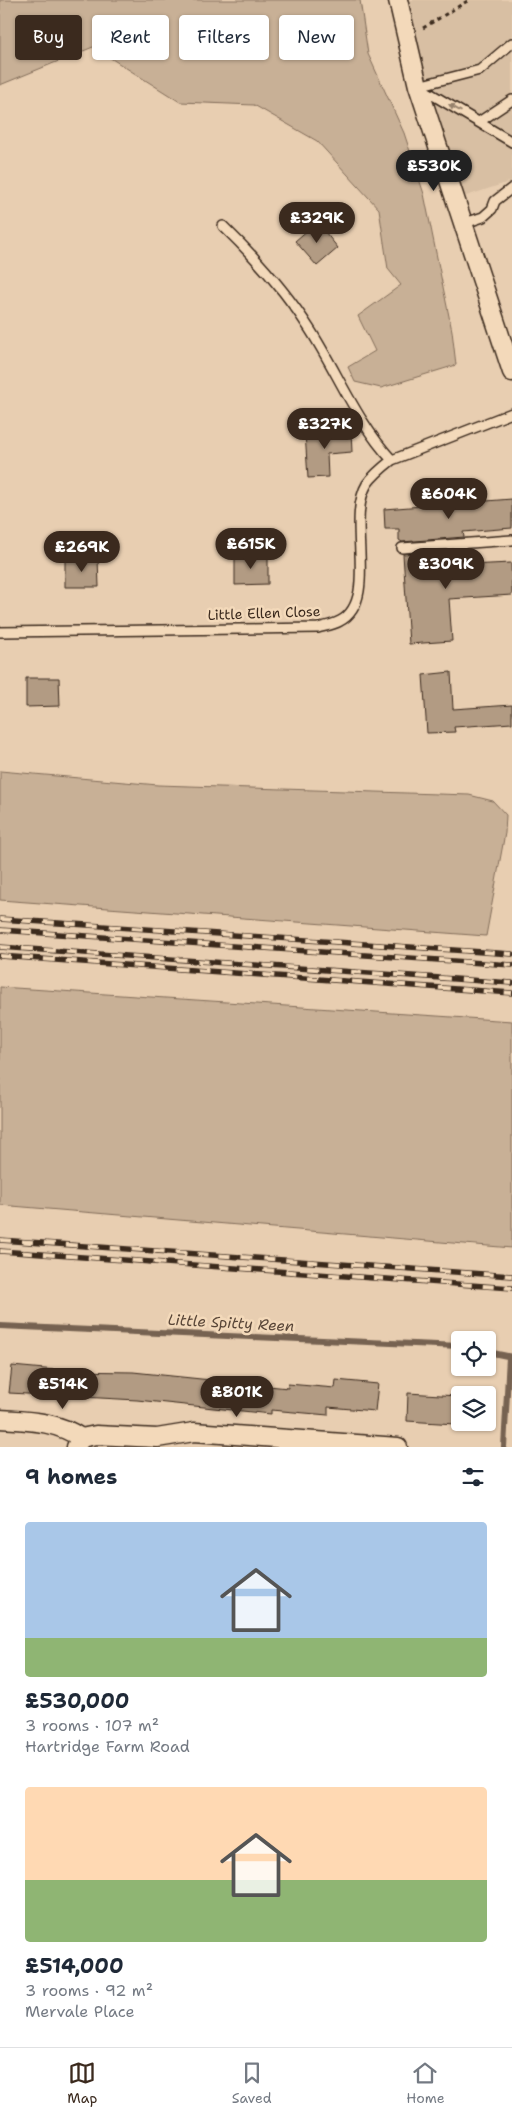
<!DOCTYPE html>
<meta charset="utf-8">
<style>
body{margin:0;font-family:"Shantell Sans",sans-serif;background:#f2f2f3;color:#1f2937;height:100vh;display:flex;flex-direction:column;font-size:19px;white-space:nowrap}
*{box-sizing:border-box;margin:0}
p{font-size:16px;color:#747a83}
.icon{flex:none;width:28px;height:28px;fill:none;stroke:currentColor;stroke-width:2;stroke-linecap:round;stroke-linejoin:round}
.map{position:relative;height:1447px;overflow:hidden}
.sheet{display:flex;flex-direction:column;background:#fff;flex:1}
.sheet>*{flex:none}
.hud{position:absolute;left:15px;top:15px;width:482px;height:45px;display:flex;gap:10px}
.tools{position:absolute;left:451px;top:1331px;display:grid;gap:10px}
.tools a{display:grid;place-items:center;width:45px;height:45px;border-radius:5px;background:#fff;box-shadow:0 1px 4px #0004;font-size:25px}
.price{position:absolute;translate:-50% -42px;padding:0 11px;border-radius:18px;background:#3b2a1e;color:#fff;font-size:16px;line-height:32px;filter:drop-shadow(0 1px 2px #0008)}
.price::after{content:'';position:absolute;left:50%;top:30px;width:15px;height:11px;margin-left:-8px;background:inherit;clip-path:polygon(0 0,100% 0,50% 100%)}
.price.current{background:#222;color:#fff}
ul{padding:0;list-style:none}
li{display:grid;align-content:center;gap:10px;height:265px;padding:0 25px}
li span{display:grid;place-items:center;height:155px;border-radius:5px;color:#555}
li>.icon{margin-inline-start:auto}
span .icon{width:90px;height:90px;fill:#fffc;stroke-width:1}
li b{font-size:21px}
h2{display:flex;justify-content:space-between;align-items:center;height:60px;padding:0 25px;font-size:21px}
.pill{padding:0 18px;border-radius:5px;background:#fff;box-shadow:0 1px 4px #0004;font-size:18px;line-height:45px}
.pill.current{background:#3b2a1e;color:#fff}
.menu{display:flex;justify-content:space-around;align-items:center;height:70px;border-top:1px solid #e0e1e3;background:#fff;font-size:14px;color:#747a83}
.menu a{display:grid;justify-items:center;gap:2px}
.menu .current{color:#3b2a1e}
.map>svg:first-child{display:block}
</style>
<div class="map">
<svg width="512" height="1447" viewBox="0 0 512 1447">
<rect width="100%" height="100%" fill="#e8ceb1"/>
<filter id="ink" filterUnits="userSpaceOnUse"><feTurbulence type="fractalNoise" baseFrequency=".02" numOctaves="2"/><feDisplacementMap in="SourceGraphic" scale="10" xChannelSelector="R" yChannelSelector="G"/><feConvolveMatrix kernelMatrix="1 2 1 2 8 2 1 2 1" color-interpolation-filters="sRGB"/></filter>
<g filter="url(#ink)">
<path fill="#d8bfa3" d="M406,0H512V181L454,200Z"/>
<path fill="#c8b096" stroke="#826d5a" d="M0,0H360L368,54L404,133L424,194L452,331L456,365L381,388L355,382L348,367L375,351L358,316L401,285L388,269L379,209L317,141L254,105L180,102L93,47L0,85Z
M0,771L158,785L469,795L493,801L506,815L505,833L486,936L0,900Z
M0,987L512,1021V1248L0,1205Z"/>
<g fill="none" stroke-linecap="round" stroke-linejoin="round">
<path stroke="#766251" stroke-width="6" d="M0,1326L460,1346
M488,1352L512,1357
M504,1447L509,1357"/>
</g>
<path fill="#b29b83" stroke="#3b2a1e" d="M317,222L338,248L317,266L295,241Z
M351,431L352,452L327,454L328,477L308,478L305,433Z
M512,499V528L463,532L464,537L402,542L399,540V529H385L384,509Z
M466,550L469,565L511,563L512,595L449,599L452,641L409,644L403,554Z
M235,556H268V584L235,585Z
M98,558L99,587H65V559Z
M451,672L453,709L512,705V723L454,727L455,732L427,733L423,675Z
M26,678H59L60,706L26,707Z
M12,1366L66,1371L133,1372L288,1388V1384L335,1388L336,1380L378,1384L375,1411L328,1407V1415L271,1410V1414L137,1400L9,1393Z
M408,1393L457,1396L455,1424L407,1421Z"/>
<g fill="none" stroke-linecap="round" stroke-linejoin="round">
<defs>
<path id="service" d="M418,86L480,70L512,43
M421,88L512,142
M479,122L512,100
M462,224L483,217L492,209L495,201L512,188
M223,226C255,257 285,290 309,328C337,371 357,423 392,460
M402,548L512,540
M0,632L318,628C325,626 333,625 340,621C380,600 345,520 367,484C374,474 383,467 392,460L512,413"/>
<path id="minor" d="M398,0L418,86L512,372
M0,1419C30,1421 56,1421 81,1438L76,1447
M81,1438L96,1435L157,1438L194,1432L398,1447"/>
</defs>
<use href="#service" stroke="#3b2a1e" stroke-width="12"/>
<use href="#minor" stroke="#3b2a1e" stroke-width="21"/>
<path stroke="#3b2a1e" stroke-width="3" stroke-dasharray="4 4" stroke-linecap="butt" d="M423,28L469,0"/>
<use href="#service" stroke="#f3d9ba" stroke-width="9"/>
<use href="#minor" stroke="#f3d9ba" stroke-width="18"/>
<defs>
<path id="rail" d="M0,919L512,954
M0,930L512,965
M0,947L512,983
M0,956L512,993
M0,1240L512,1276
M0,1251L512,1288"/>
</defs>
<use href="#rail" stroke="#3b2a1e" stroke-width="5.5"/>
<use href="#rail" stroke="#f3d9ba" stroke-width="4" stroke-dasharray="11" stroke-linecap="butt"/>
</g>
<defs><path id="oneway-solid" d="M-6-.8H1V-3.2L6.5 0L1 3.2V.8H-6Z" transform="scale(1.25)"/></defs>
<use fill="#97826c" href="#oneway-solid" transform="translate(455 108) rotate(-150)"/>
</g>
<g text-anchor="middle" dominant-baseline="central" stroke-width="5" stroke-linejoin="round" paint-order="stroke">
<g font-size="14" fill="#3b2a1e" stroke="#f3d9ba">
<text transform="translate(264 613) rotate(-2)">Little Ellen Close</text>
</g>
<g font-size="15" font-style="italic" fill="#594638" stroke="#f3d9ba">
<text transform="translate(231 1323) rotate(3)">Little Spitty Reen</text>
</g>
</g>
</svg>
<div class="tools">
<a><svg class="icon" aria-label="locate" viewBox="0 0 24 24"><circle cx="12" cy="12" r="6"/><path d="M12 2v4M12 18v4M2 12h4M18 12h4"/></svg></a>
<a><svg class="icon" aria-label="layers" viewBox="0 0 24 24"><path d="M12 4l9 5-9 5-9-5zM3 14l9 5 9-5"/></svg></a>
</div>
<b class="price current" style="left:434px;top:192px">£530K</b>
<b class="price" style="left:317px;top:244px">£329K</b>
<b class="price" style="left:325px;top:450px">£327K</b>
<b class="price" style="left:449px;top:520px">£604K</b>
<b class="price" style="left:251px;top:570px">£615K</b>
<b class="price" style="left:82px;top:573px">£269K</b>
<b class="price" style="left:446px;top:590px">£309K</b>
<b class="price" style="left:63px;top:1410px">£514K</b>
<b class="price" style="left:237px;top:1418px">£801K</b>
<div class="hud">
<a class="pill current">Buy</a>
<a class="pill">Rent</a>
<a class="pill">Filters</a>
<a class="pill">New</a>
</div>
</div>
<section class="sheet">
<h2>9 homes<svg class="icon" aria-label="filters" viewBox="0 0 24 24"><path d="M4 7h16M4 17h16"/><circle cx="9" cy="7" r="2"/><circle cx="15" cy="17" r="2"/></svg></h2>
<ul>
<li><span style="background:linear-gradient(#a9c7e8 75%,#8fb573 0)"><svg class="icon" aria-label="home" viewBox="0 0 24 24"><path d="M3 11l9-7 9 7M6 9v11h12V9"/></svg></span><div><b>£530,000</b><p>3 rooms · 107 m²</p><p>Hartridge Farm Road</p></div></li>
<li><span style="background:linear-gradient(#ffd9b3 60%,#8fb573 0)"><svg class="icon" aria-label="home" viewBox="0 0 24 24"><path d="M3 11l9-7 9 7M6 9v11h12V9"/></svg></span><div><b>£514,000</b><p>3 rooms · 92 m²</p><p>Mervale Place</p></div></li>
</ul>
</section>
<nav class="menu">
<a class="current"><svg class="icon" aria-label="map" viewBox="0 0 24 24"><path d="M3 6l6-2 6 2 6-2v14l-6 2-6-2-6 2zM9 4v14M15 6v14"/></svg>Map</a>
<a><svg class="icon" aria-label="saved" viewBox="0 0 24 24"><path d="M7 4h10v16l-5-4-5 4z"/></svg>Saved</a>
<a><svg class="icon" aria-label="home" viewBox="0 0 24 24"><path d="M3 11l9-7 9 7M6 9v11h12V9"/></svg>Home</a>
</nav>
